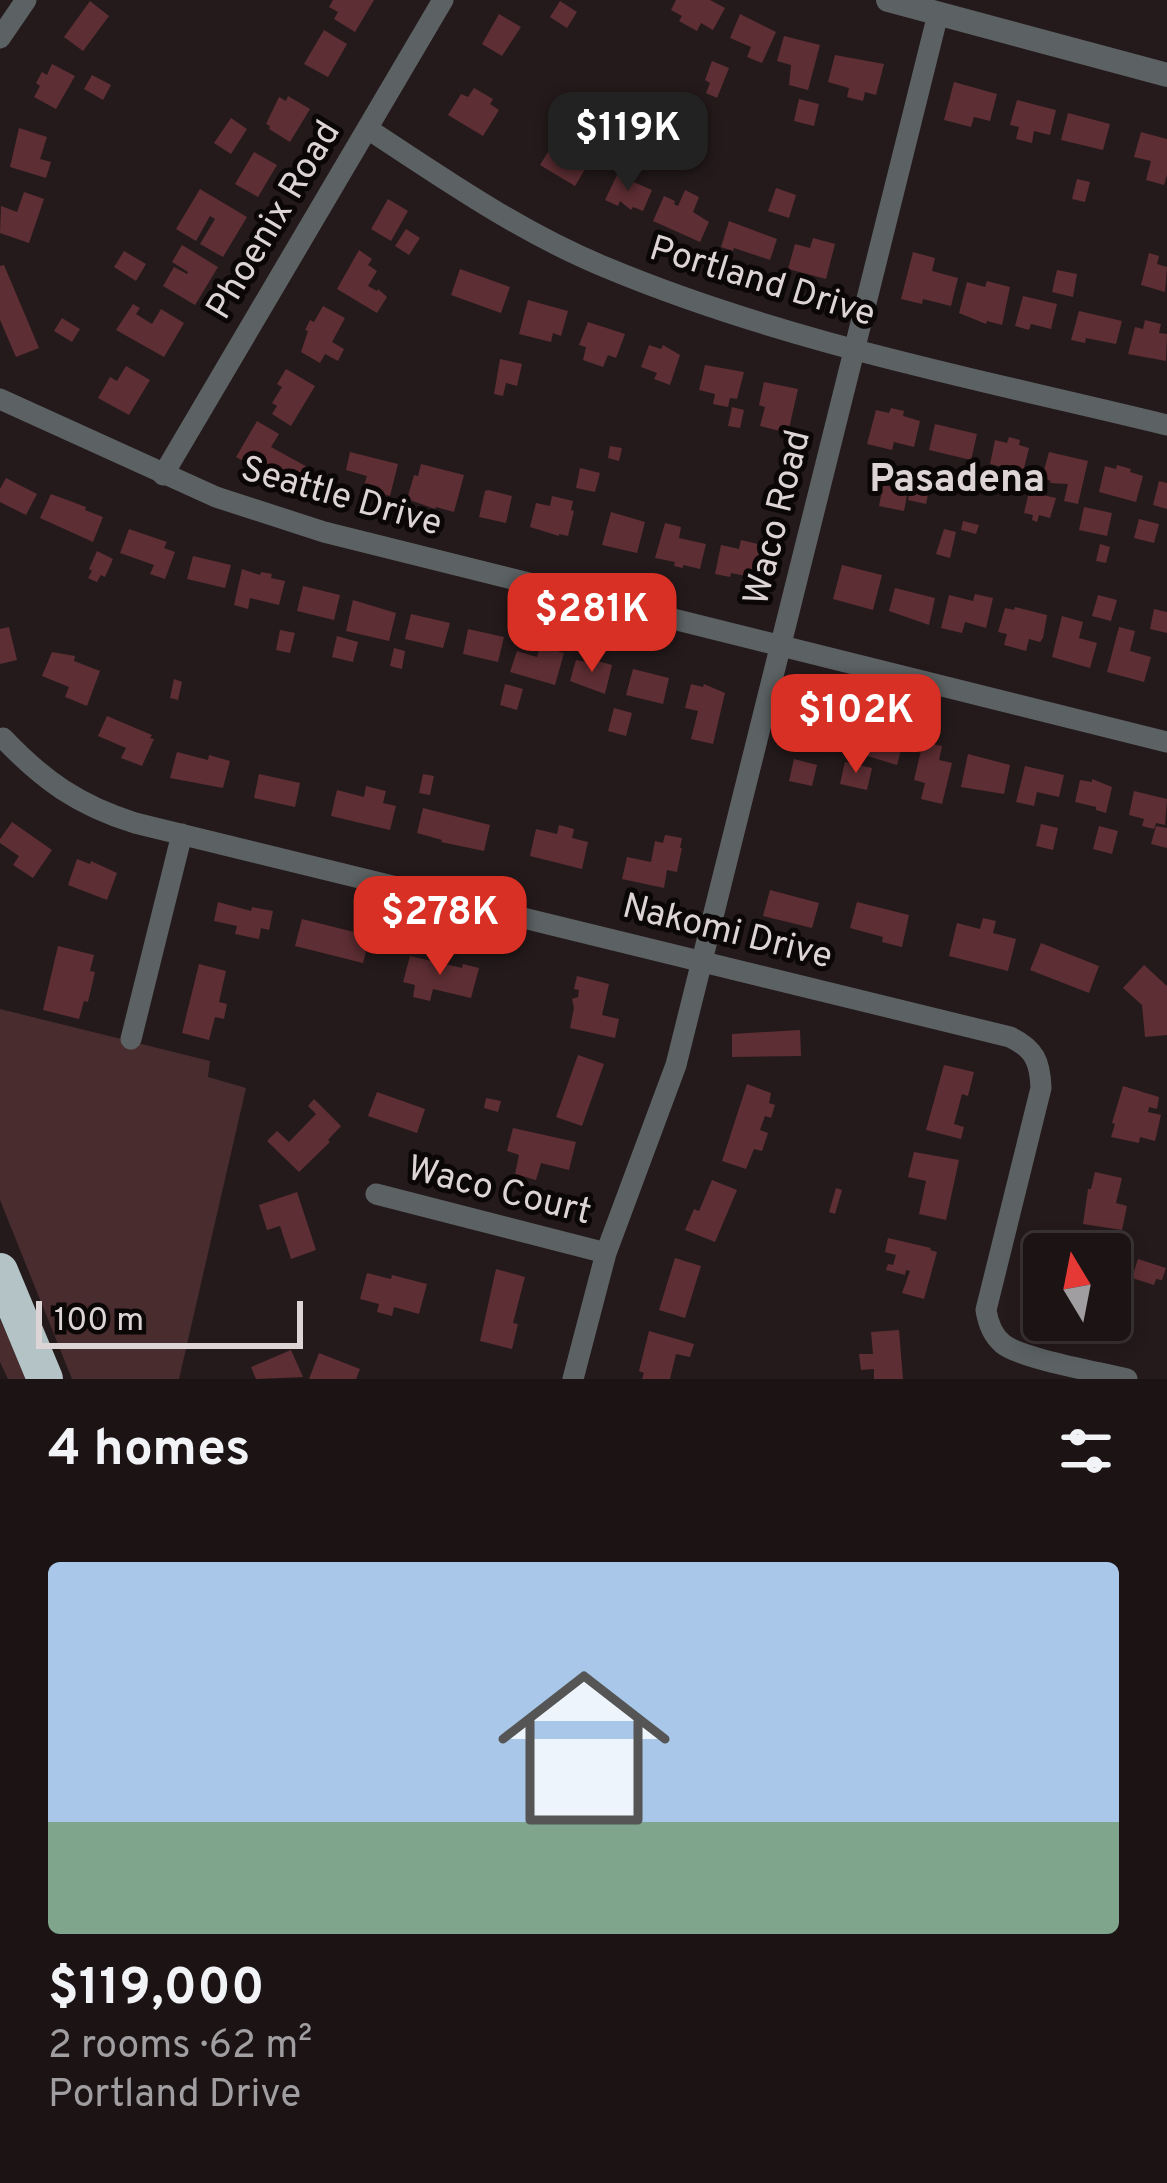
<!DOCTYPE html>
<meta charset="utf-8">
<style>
body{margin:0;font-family:Overpass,sans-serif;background:#292122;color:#f1f3f6;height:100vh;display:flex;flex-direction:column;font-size:45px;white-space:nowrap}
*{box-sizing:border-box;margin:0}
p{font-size:39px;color:#a09ea0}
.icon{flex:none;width:66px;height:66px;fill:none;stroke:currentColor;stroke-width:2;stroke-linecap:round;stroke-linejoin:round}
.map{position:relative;height:1379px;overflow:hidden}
.panel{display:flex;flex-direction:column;background:#1c1414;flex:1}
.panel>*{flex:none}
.needle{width:78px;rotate:350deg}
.fabs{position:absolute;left:1023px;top:1233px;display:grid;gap:24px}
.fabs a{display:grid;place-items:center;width:108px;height:108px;border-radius:12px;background:#1c1414;box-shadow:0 6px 18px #0003,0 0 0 3px #3a3334;font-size:60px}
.scale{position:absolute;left:36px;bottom:30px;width:267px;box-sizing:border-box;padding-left:12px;border:6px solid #ddd4d5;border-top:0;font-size:33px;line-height:42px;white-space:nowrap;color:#ddd4d5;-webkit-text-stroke:9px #0b0707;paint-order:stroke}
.price{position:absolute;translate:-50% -102px;padding:0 27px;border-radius:24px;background:#d93025;color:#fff;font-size:39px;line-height:78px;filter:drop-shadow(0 3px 6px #0008)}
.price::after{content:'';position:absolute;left:50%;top:72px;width:36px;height:27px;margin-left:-18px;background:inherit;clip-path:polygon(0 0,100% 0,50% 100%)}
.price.on{background:#222;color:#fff}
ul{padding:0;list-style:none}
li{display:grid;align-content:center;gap:24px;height:636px;padding:0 48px}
li span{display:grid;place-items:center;height:372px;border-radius:12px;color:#555}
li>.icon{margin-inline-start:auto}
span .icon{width:216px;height:216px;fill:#fffc;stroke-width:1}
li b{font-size:51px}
h2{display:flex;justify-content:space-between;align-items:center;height:144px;padding:0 48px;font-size:51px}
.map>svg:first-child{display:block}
</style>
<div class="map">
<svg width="1167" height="1379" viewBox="0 0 1167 1379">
<rect width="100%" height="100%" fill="#251a1b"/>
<path fill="#482c2e" d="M0,1009L210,1061L208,1077L246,1088L179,1379H72L0,1200Z
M0,1319L26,1379H8L0,1362Z"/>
<path fill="#5d2e33" d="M333,0H374L355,32L334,19L338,12L329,7Z
M676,0H710L725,8L713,30L701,23L697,31L679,21L682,16L671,10Z
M90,1L109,16L83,51L64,37Z
M560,1L577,12L567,28L550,17Z
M499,14L521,27L502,56L482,44Z
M740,14L776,32L762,63L747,57L751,47L730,38Z
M324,30L347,44L328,77L304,64Z
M784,36L820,45L808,90L789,85L791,65L777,61Z
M835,55L884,64L876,95L865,92L863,101L847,97L849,88L828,82Z
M712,61L729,68L717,98L706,93L710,83L705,80Z
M52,64L75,76L56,109L34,97L40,86L36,83L42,72L47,75Z
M92,75L111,85L103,100L84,89Z
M954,82L997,94L990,121L974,117L971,127L944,120Z
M474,88L493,99L490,104L499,110L483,136L448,115L461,94L468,97Z
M288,96L310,109L290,142L269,129L270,126L266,124L279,97L286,101Z
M799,99L819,104L814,126L794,121Z
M1017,100L1056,110L1050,135L1034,131L1032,143L1016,139L1019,127L1010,125Z
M1068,113L1110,124L1103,150L1061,140Z
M231,118L247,129L231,154L214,143Z
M19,128L47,137L40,159L51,162L46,178L10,167Z
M1141,132L1167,139V175L1164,185L1146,180L1151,161L1134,157Z
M567,138L591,153L585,162L588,164L575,186L540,165L556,139L564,144Z
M254,152L277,165L258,197L235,184Z
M617,175L652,190L643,211L633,207L631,210L620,201L618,206L605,200Z
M1077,179L1090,182L1085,202L1072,199Z
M776,188L796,195L789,218L768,211Z
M200,189L247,217L223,257L200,244L215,219L210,216L196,241L176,229Z
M685,190L699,197L693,212L709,222L700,242L653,221L664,196L675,201L674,204L678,206Z
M24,192L44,199L29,243L0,233L1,206L17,212Z
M388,199L408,211L391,241L371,229Z
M729,221L777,239L770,260L734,248L733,251L721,247Z
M406,229L420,238L409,255L395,246Z
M813,238L835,244L826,279L788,269L795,244L810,248Z
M182,245L218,267L195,305L163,286L174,267L187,274L188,272L172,262Z
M359,250L372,259L368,265L377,271L368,286L377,291L378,289L387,297L377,313L337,289Z
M124,251L146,264L136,281L114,267Z
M913,252L935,258L932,271L958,278L951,306L923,299L922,304L901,299Z
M1149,253L1159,256L1157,264L1167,267L1165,292L1141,285Z
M4,265L39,348L16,357L0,320V266Z
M460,269L510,287L501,313L451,295Z
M1057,270L1077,274L1073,297L1052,292Z
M987,281L1010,287L1002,325L987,321L986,324L959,313L967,282L985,287Z
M1023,296L1057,304L1051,329L1031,324L1029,330L1015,326Z
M528,300L568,311L561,336L553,333L551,342L519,334Z
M133,304L140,308L136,314L152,324L161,309L184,323L164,357L116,330Z
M323,306L345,318L332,342L344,349L338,361L325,354L320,363L301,352L308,331L305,330L310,320L314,322Z
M1079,311L1122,321L1116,344L1086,338L1085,343L1071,340Z
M62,318L80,329L72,342L54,331Z
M1145,320L1161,324L1159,333L1167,334L1166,361L1128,354L1135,327L1143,329Z
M588,322L625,334L616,358L608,355L603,367L583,360L586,347L579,345Z
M649,345L661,349L663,345L680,355L670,385L654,379L657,373L641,367Z
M500,359L522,364L517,386L506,383L503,396L494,394Z
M705,365L744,372L737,399L730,398L728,407L713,404L715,394L699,390Z
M126,366L150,380L129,415L98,398L110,377L117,381Z
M286,369L315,386L291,426L272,414L277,406L272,403L282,387L277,384Z
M764,382L798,389L788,433L760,426L765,407L759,405Z
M732,407L744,410L740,428L728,426Z
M891,408L904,411L903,416L920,421L914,447L894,442L892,450L867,444L876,410L889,413Z
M257,421L279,434L271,447L309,468L297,487L260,465L258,469L236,457Z
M935,424L977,434L971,460L929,450Z
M1009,437L1020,440L1019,445L1029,448L1023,472L990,464L995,440L1007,443Z
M610,446L622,448L619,461L608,458Z
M350,452L398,464L390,496L363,489L367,476L346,470Z
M1049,452L1088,461L1078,504L1064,501L1068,484L1050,483L1051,481L1042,478Z
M421,464L464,475L454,512L436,507L435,509L407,499L414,475L418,476Z
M1117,465L1131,469L1130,472L1143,476L1136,502L1099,492L1105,466L1116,469Z
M580,468L600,473L595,492L576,488Z
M6,478L37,494L26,515L0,502V489Z
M912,481L930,484L926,504L908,500Z
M1159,481L1167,483V509L1153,505Z
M883,485L908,490L904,511L879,506Z
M488,490L512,496L506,523L479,517L485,491Z
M1029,492L1056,498L1050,518L1039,515L1037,522L1032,520L1033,515L1024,513Z
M51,494L86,507L85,510L103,517L93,542L40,518Z
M552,496L573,501L571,510L574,511L568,536L559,534V536L530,527L536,503L550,506Z
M1084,507L1112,513L1107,536L1079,530Z
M611,512L645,522L637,553L602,545Z
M1139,519L1159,524L1154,543L1134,538Z
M963,521L979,525L976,534L961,530Z
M665,523L681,527L679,538L706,544L700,569L683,565V568L674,566L675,562L655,558Z
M129,529L167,542L164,548L175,552L165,579L150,574L154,565L120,553Z
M944,529L956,532L950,558L936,554Z
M741,540L762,545L756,578L731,573L730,577L715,574L721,545L739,549Z
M1100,544L1110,547L1106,563L1096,561Z
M97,551L113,559L105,577L101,575L97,582L88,578L92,571L89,569Z
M193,556L231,565L225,588L187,579Z
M842,565L882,575L873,610L833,599Z
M242,569L260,575L261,572L272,574L271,578L285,581L279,605L250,598L248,609L234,605Z
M303,586L340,595L334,620L297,611Z
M895,588L935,598L929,625L889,611Z
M975,594L993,598L986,628L965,622L962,633L941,628L949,595L973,601Z
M1098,595L1117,600L1111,621L1092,616Z
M353,600L396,613L389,641L346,631Z
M1015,607L1047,615L1043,638L1040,642L1029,639L1026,651L1004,645L1007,634L998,632L1005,608L1014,610Z
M1154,609L1167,612V633L1150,629Z
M411,614L450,623L443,648L405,639Z
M1062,616L1083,622L1079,638L1097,643L1090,668L1052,657Z
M9,627L17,660L0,664V629Z
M1119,627L1135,631L1130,651L1151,657L1144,682L1107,672Z
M468,629L504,637L498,662L463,654Z
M280,630L295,633L290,653L276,650Z
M337,636L358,642L353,662L332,657Z
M540,646L564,653L555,685L510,672L517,651L537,657Z
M394,648L405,651L402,669L390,666Z
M52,652L75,656L74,661L100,671L87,706L65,697L69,687L42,676Z
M587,658L612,665L605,694L570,681L576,660L585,662Z
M633,669L669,678L663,704L626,695Z
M174,679L182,682L178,700L170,698Z
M505,684L523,689L517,710L500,705Z
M691,684L703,687L704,684L725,693L713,744L691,739L698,711L685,708Z
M614,708L632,713L626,736L608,731Z
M804,712L850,723L844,747L824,742L822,749L797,743Z
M107,716L152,735L150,738L154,739L142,766L121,758L126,748L98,736Z
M872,730L904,739L897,765L864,755Z
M923,742L942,746L939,760L952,763L942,804L921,799L925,783L914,780Z
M177,752L208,760L209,755L230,761L223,788L170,778Z
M968,754L1010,765L1004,794L961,787Z
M794,759L817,765L812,786L789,781Z
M845,762L872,768L867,790L840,784Z
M1025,766L1064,775L1059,797L1037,792L1034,806L1016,802Z
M259,774L300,783L295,807L254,798Z
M423,774L434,776L430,795L419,793Z
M1092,779L1112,787L1106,813L1096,810V807L1075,802L1080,780L1092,782Z
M366,786L386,791L383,803L396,806L390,830L331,816L337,790L364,797Z
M1134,791L1167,799L1165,825L1156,823L1154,829L1142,826L1144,819L1129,815Z
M423,808L490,825L484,851L441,842L442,840L417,833Z
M12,822L52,850L33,878L13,865L19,856L0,843V839Z
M1041,824L1058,828L1053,850L1036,846Z
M559,825L574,829L572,838L588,842L582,869L530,856L536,829L557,834Z
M1099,826L1118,831L1112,854L1093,849Z
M1156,826L1167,828V848L1151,844Z
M665,835L682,838L680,848H682L677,872L667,870L664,888L622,879L627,857L651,862L655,841L663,843Z
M77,859L90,864L91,861L117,873L107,900L68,885Z
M770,890L819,903L812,928L763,916Z
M218,902L251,911L252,907L273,911L269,930L261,928L259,939L235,934L237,926L214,921Z
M857,902L909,915L902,947L882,942L883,937L850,928Z
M983,918L996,921L993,933L1016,939L1008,971L949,956L957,923L980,929Z
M302,919L370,936L363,963L295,946Z
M1041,943L1099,966L1089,993L1030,970Z
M58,946L94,955L90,971L95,972L88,1002L84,1001L79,1019L43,1010Z
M410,956L462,968L463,964L479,968L471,998L433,989L430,1001L413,997L415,985L403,982Z
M199,964L226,971L219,1002L227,1004L224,1019L215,1017L209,1040L182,1033Z
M1144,965L1167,986V1035L1145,1037L1142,1005L1123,988Z
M577,976L609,984L602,1015L619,1019L615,1038L570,1028L574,1008L572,999L578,997L579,990L574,989Z
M800,1030L801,1056L732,1057V1034Z
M578,1055L604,1064L582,1126L556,1117Z
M944,1065L974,1072L968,1096L962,1094L954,1124L964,1127L961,1139L926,1130Z
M747,1084L771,1093L769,1103L775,1105L771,1118L765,1116L760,1130L768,1133L762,1151L754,1149L746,1169L722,1161Z
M1123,1086L1159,1097L1157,1109L1149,1107L1148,1112L1161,1115L1155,1141L1140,1137L1139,1143L1111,1137L1115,1124L1112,1123Z
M377,1092L425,1109L417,1133L368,1116Z
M486,1098L501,1101L498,1112L484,1108Z
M314,1099L341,1126L328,1140L330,1142L299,1172L267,1141L277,1131L289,1142L316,1114L308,1106Z
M513,1128L576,1142L569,1170L541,1163L536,1180L515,1174L519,1155L507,1151Z
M914,1152L959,1160L946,1220L919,1214L926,1181L908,1177Z
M1095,1172L1122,1178L1116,1203L1127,1206L1122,1230L1083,1224L1088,1189H1091Z
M712,1180L737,1190L715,1242L685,1230L694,1209L699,1211Z
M836,1188L842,1190L835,1214L829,1212Z
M297,1192L316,1250L291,1259L280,1226L267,1230L259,1205Z
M888,1238L931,1248L930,1250L937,1252L924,1299L902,1293L910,1271L906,1270L905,1275L886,1270L888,1264L893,1265L896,1255L885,1252Z
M675,1258L701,1266L685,1318L659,1310Z
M1138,1259L1166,1268L1162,1280L1156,1279L1154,1285L1132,1278Z
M496,1269L525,1277L513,1323L518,1324L512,1349L480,1341Z
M367,1273L391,1279L392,1275L427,1284L419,1314L394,1307L392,1316L377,1312L379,1304L360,1299Z
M899,1330L903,1379H874V1369L861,1370L859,1354H873L871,1332Z
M649,1331L694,1344L690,1357L676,1354L670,1379H642L644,1373L639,1371Z
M291,1350L303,1377L256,1379L251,1367Z
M319,1353L360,1369L356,1379H309Z"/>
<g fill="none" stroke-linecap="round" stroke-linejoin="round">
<path stroke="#5c6263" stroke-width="21" d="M0,38L26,0
M368,129C444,179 520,232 605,267C784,342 978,379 1167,425
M0,399L216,497L324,532L1167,742
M163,475L443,0
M3,738C44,781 78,805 135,823L1010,1037C1035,1049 1040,1062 1041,1088L986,1310C988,1323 992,1335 1003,1344C1022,1359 1099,1372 1127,1379
M131,1039L182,834
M376,1194L606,1253
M573,1379L606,1253L676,1065L938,14"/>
<path stroke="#5c6263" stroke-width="24" d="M888,0L1167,75"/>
<path stroke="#b4c4c6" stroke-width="36" d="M0,1271L45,1379"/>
</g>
<g text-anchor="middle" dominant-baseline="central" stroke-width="10" stroke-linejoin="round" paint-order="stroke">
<g font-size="36" fill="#ddd4d5" stroke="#0b0707">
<text transform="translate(275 221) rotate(-59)">Phoenix Road</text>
<text transform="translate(762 283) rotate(17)">Portland Drive</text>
<text transform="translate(341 498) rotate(16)">Seattle Drive</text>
<text transform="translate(779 518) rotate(-76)">Waco Road</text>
<text transform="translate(727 933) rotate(14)">Nakomi Drive</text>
<text transform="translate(499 1192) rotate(14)">Waco Court</text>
</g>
<g font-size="39" font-weight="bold" fill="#ddd4d5" stroke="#0b0707">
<text x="957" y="481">Pasadena</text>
</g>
</g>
</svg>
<div class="fabs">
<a><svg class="needle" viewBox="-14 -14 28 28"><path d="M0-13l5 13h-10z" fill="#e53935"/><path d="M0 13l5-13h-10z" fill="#a09ea0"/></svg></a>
</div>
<div class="scale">100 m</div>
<b class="price on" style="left:628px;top:194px">$119K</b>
<b class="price" style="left:592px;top:675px">$281K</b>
<b class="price" style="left:856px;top:776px">$102K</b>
<b class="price" style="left:440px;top:978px">$278K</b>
</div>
<section class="panel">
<h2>4 homes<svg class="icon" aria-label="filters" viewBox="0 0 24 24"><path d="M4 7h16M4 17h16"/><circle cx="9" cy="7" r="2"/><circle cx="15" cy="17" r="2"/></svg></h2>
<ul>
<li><span style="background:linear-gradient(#a9c7e8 70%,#7fa58c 0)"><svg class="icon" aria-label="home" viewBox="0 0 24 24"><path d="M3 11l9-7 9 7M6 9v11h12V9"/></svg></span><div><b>$119,000</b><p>2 rooms · 62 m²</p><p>Portland Drive</p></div></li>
</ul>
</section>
